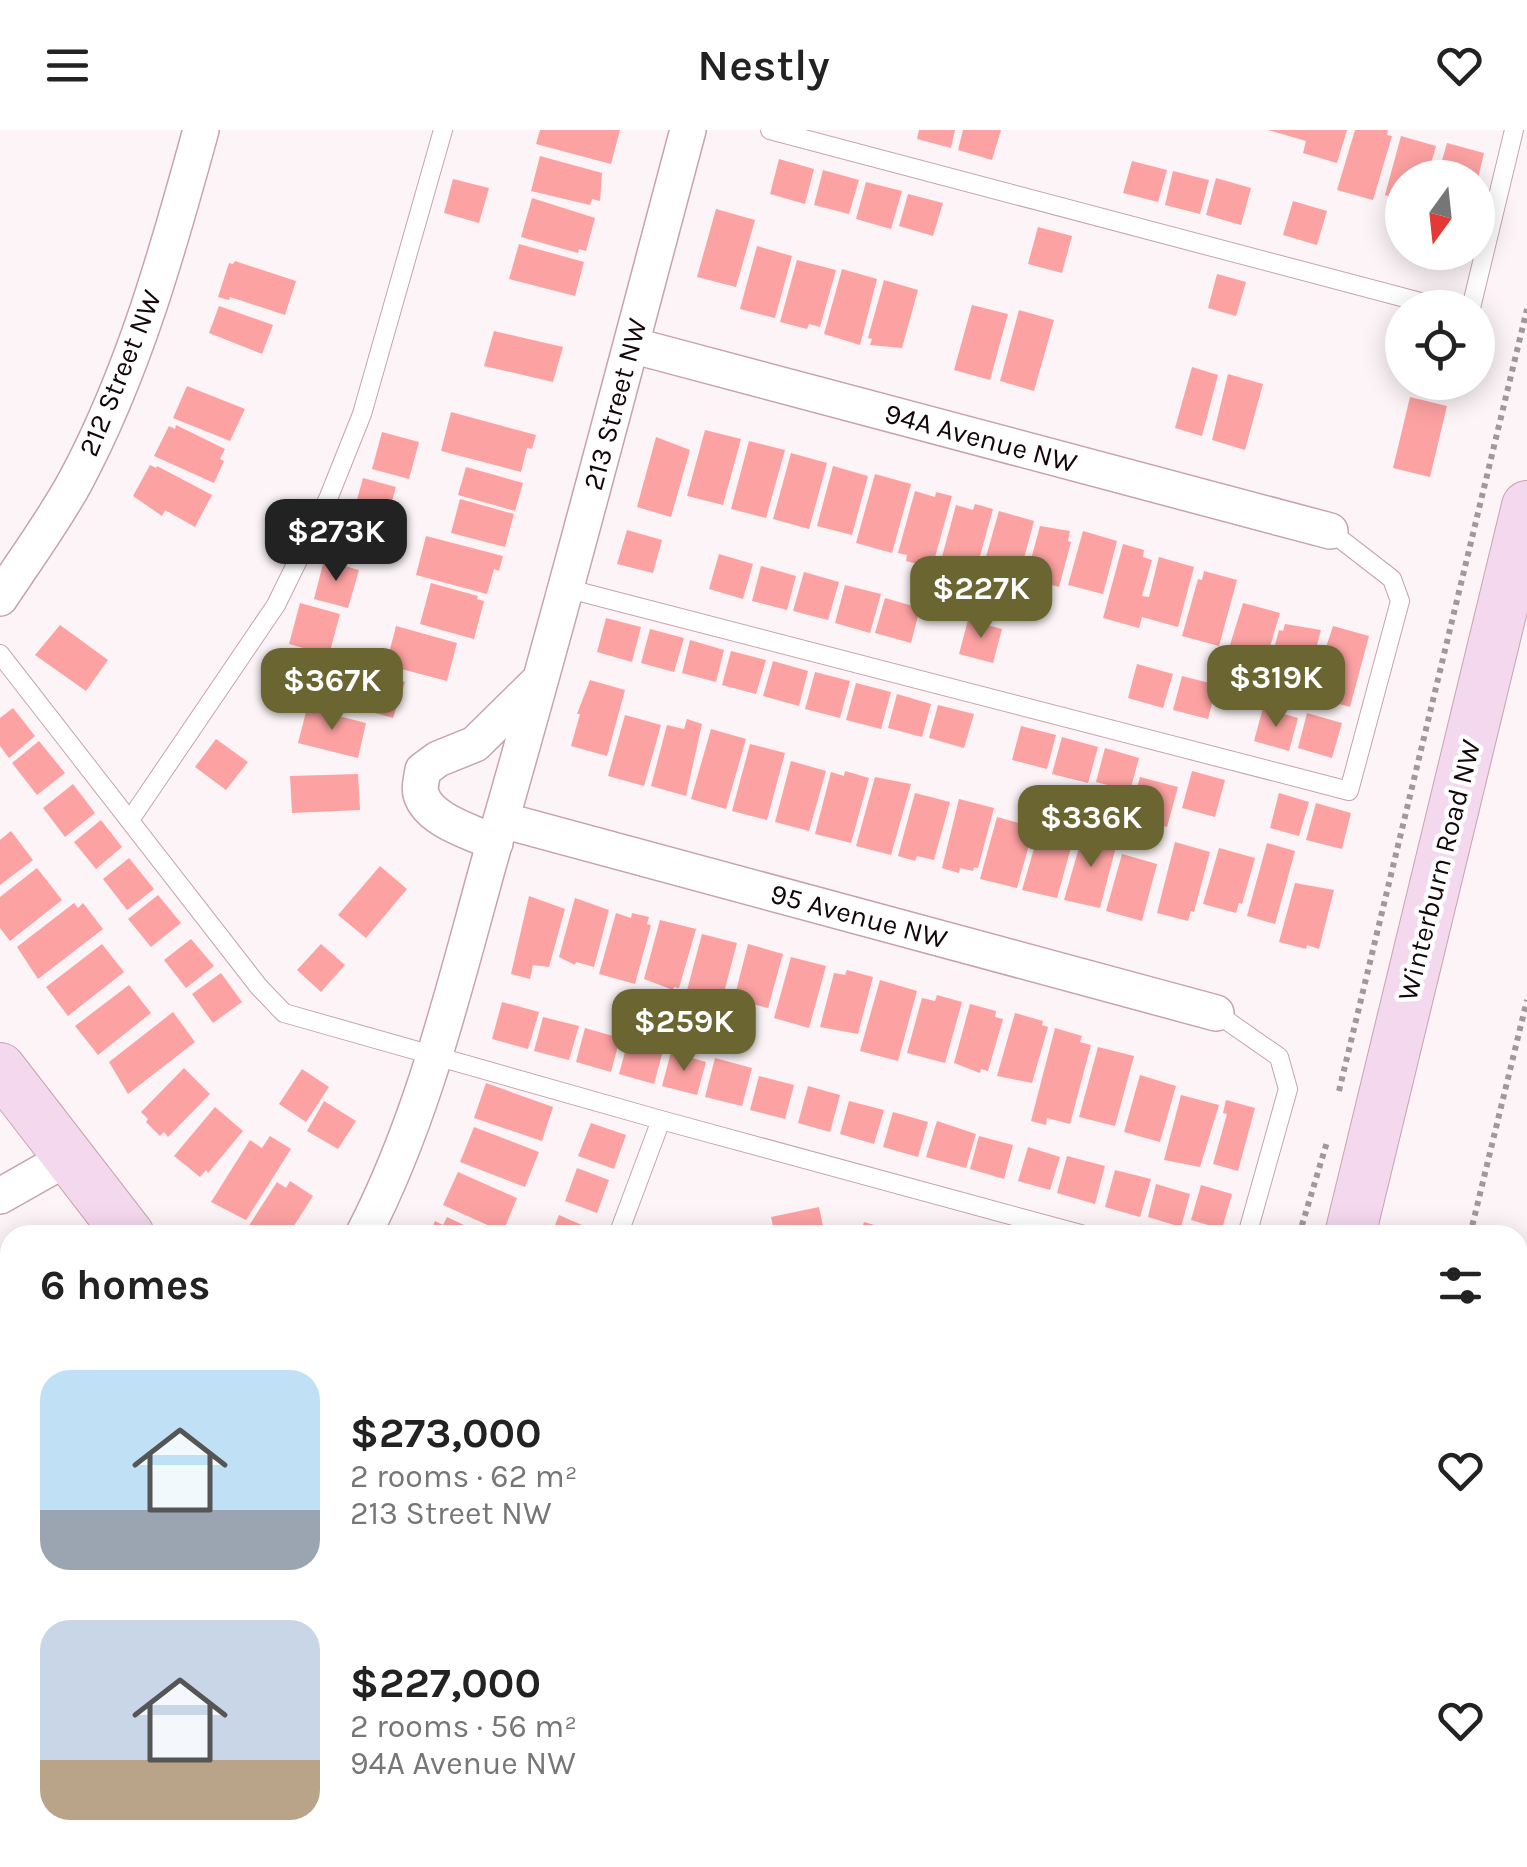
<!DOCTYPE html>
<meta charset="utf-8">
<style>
body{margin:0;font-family:Karla,sans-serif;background:#f2f2f2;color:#222;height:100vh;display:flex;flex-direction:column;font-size:38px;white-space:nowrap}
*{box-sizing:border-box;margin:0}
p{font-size:32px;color:#767676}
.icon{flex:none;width:55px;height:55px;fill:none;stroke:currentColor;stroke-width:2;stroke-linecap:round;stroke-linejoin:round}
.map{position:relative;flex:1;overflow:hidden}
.drawer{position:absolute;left:0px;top:1095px;width:1528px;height:642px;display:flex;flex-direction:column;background:#fff;border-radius:30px 30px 0 0;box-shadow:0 5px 25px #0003}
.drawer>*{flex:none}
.needle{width:65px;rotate:195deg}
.tools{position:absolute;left:1385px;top:30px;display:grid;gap:20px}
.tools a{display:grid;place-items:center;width:110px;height:110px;border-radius:50%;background:#fff;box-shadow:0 5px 25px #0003;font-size:50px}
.price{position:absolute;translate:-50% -85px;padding:0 22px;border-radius:20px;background:#6a6531;color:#fff;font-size:32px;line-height:65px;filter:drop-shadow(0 2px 5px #0008)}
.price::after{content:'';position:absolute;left:50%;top:60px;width:30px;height:22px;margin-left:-15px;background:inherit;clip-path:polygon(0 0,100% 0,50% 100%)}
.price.current{background:#222;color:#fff}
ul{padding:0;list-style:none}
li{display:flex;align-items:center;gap:30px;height:250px;padding:0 40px}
li span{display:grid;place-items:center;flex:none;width:280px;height:200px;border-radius:30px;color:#555}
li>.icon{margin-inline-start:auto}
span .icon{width:120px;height:120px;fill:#fffc;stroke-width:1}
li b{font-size:42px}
h2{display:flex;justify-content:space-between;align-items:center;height:120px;padding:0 40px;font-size:42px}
header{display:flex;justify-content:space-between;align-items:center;height:130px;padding:0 40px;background:#fff;font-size:45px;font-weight:600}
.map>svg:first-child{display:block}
</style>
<header><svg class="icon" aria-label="menu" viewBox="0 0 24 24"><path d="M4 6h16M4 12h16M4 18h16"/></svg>Nestly<svg class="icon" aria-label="heart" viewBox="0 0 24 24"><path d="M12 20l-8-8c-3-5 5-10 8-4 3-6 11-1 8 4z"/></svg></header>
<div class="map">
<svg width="1527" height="1737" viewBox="0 0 1527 1737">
<rect width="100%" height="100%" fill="#fcf4f6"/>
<path fill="#fda2a3" d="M540,0H620L611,34L536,14Z
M919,0H955L951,18L917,9Z
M963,0H1001L992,30L958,20Z
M1268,0H1347L1337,33L1303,23L1306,11Z
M1355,0H1388L1387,5L1392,6L1373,70L1337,60Z
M1401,6L1436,16L1427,48H1402V70L1385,65Z
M1447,13L1484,23L1478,48H1437Z
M540,26L602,43L600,71L592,69L590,75L531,61Z
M779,29L814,39L805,74L770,64Z
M1132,31L1167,40L1158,72L1123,63Z
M823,40L859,50L849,84L814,75Z
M1173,41L1209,50L1200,84L1165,75Z
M1216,48L1251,58L1241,95L1206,85Z
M453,49L489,58L479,93L444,83Z
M866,52L902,61L891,99L856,89Z
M908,64L943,73L933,106L899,96Z
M532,68L595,88L586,121L579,119L578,123L521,107Z
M1293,71L1327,81L1317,115L1283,105Z
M716,79L755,90L736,157L697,147Z
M1038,97L1072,106L1062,143L1028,134Z
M519,114L584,132L575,166L509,149Z
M757,116L792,126L775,188L740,179Z
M797,130L836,140L820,197L809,194L807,199L780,192Z
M235,131L296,151L285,185L230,167L229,170L218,167L229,133L233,134Z
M842,139L877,149L860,215L824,204Z
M1217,144L1246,152L1236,186L1208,178Z
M884,150L918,160L902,218L870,215L872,209L868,208Z
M972,175L1008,184L990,250L954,240Z
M219,176L273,195L262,224L209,203Z
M1019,180L1054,190L1034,261L1000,251Z
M494,201L563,217L553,252L484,236Z
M1192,237L1218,245L1202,306L1175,298Z
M1228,244L1263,254L1245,320L1212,310Z
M187,256L245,279L230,311L173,288Z
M1410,267L1447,276L1430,347L1393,338Z
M451,282L536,305L532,319L527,318L521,342L441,321Z
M176,295L225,319L220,329L224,331L214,353L154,326L169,296L175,299Z
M705,300L741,309L723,375L687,366Z
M382,302L419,312L409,349L372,339Z
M656,307L690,320L671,387L637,377Z
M749,311L785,320L766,388L731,379Z
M791,323L827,333L809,399L773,389Z
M150,335L156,338L157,336L212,365L195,397L165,380L162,386L133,366Z
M833,336L868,346L852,405L817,396Z
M466,337L523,353L515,381L458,365Z
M875,344L911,354L892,423L856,413Z
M363,348L396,357L386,393L353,384Z
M915,361L935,367L936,362L952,366L932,438L906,431L907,425L898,423Z
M460,369L514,384L505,417L451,403Z
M975,374L993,379L977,437L942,427L956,375L973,380Z
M999,381L1034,391L1016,458L980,448Z
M1040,396L1070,401L1068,411L1071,412L1059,457L1026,448Z
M627,400L662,410L653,443L617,434Z
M1083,401L1117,411L1103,464L1068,455Z
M426,406L503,426L499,441L494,439L487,464L416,445Z
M1123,414L1144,420L1143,427L1152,430L1142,466L1149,467L1159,427L1194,437L1178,497L1142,487L1139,498L1103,488Z
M719,424L753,434L743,469L709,459Z
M324,430L359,440L348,478L314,469Z
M761,436L796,446L787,480L752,471Z
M1204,441L1237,450L1219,516L1182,506L1198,449L1202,450Z
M804,442L839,452L828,490L793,481Z
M431,453L478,466L477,469L484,471L474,509L420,494Z
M845,455L881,464L870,503L835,493Z
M885,468L920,478L911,513L875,503Z
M300,473L340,484L329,525L289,514Z
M1243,473L1280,483L1259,554L1221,544Z
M606,488L641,497L632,532L597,522Z
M968,490L1002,499L993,533L959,524Z
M1285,494L1321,500L1304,564L1265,553L1279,500L1283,501Z
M60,495L108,530L86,561L35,525Z
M396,496L457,513L447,551L386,535Z
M1333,496L1369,506L1350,577L1310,566Z
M650,499L684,508L674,542L641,533Z
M690,510L724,520L716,552L682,543Z
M731,521L766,530L756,564L722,555Z
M773,531L808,541L799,576L763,566Z
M1137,534L1173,544L1163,578L1128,568Z
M347,536L405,552L393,588L336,572L341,540L346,541Z
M815,542L850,551L840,588L805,579Z
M1182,546L1217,555L1208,589L1173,580Z
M590,550L625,560L607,626L571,616L580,584H577Z
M856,553L891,562L881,599L846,590Z
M897,564L931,574L922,607L888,598Z
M938,575L974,584L964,618L929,608Z
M13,578L35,606L9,628L0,616V588Z
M307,578L366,593L358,628L298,613Z
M1263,578L1298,588L1289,621L1254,611Z
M1307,583L1342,593L1332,628L1298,618Z
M625,585L661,595L644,656L608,646Z
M687,589L702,594L686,666L651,656L667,595L684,599Z
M1021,596L1056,605L1047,639L1012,630Z
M711,599L746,609L726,679L691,669Z
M1062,607L1098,617L1088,653L1052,644Z
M216,609L248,632L226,660L195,637Z
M39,611L65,643L37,665L12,633Z
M750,614L785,623L767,690L732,681Z
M1105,618L1139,628L1130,661L1096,652Z
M791,631L826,641L809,701L775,692Z
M845,641L869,648L851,713L815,704L831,642L844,646Z
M1192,641L1225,650L1215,687L1182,678Z
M358,644L360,680L292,683L290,646Z
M875,647L911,654L891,725L856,716Z
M1140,647L1178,657L1167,697L1129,687Z
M73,654L95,683L65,707L43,678Z
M915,663L950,672L934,730L917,726L915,731L898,726Z
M1279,663L1309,672L1299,706L1270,698Z
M959,669L994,678L978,738L974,737L973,741L960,738L959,743L942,738Z
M1316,673L1351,683L1342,719L1306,710Z
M997,687L1034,697L1017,758L980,749Z
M101,690L122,717L96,739L74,712Z
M1040,698L1074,707L1057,768L1022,760Z
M1084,700L1118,709L1100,778L1064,770Z
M11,701L33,730L0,755V710Z
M1175,712L1210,722L1194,782L1191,781L1188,791L1157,783Z
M1267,713L1295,721L1275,794L1247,786Z
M1219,718L1255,728L1242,774L1239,773L1236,783L1203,774Z
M1122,724L1157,734L1142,791L1106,781Z
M129,728L154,759L127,780L103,749Z
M380,736L407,759L366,808L338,785Z
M37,738L62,770L10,811L0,798V767Z
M1295,753L1334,760L1319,819L1307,815L1306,819L1279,812Z
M158,765L181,793L151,817L128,789Z
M529,766L565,779L549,837L533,835L530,849L511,844Z
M575,768L609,780L594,837L576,832L575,835L559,827Z
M74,773L78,778L83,773L103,799L38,849L17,817Z
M616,783L631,788L632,783L649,787L647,794L651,795L635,854L599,844Z
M660,790L696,799L679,858L674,857L673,860L644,849Z
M702,804L737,813L721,874L686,864Z
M191,809L214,836L186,858L164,830Z
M102,814L124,842L68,886L46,857Z
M321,814L345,835L321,862L297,840Z
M748,814L783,824L768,878L734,869Z
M791,827L826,836L809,898L774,888Z
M847,840L873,847L858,904L820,897L834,843L845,845Z
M221,843L242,872L213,893L192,864Z
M880,850L917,861L898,931L860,921Z
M129,855L151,883L98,925L75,896Z
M937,865L962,872L945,933L907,923L922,868L935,871Z
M502,872L539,882L528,919L492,909Z
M970,874L996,881L995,887L1003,889L988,941L981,939L980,943L954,933Z
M173,882L195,912L128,964L109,932Z
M1015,883L1043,891L1042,895L1048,897L1032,953L997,946Z
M543,887L579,896L569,930L534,921Z
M585,898L620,908L611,942L576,932Z
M1055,898L1082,906L1080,912L1091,915L1070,994L1047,988L1046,995L1031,991Z
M629,907L664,917L654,954L619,944Z
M1098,917L1134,926L1115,996L1079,987Z
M671,922L706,932L697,965L662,956Z
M715,928L752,938L742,976L705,967Z
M184,938L210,964L168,1007L164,1002L160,1006L146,992L148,989L141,982Z
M302,939L329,957L306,992L279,974Z
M1140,945L1176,956L1160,1012L1124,1002Z
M759,946L794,955L785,989L750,980Z
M486,953L553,977L542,1011L474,988Z
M808,956L840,965L830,1002L798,993Z
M1181,965L1219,975L1200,1037L1164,1030Z
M1226,970L1255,978L1238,1041L1213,1034L1227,984L1223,983Z
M324,971L356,991L338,1019L307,1001Z
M849,971L884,980L874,1014L840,1004Z
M215,977L243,1001L208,1043L206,1040L200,1047L174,1026Z
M893,982L928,992L918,1027L883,1017Z
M937,991L976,1004L966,1038L926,1027Z
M591,993L626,1005L614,1039L578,1026Z
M474,997L539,1022L525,1057L460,1032Z
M270,1006L291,1019L246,1090L211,1072L250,1010L262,1018Z
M979,1006L1013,1015L1004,1049L970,1039Z
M1028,1017L1060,1027L1050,1060L1018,1051Z
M1067,1026L1105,1036L1095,1074L1057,1063Z
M577,1038L609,1050L597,1083L565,1071Z
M1115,1040L1151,1049L1140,1087L1105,1077Z
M458,1042L517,1068L503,1102L443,1075Z
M290,1051L313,1066L288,1105H243L277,1052L286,1058Z
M1156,1054L1190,1064L1181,1097L1148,1087Z
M1201,1055L1232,1064L1222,1099L1191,1090Z
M819,1077L825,1105H775L771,1087Z
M559,1085L591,1099L589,1105H551Z
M447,1087L485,1105H429L435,1091L443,1095Z
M864,1092L905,1104L904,1105H860Z
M1518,1217L1527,1220V1276L1518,1273Z
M10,1285V1385L0,1382V1300L4,1301Z
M1518,1461L1527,1463V1524L1518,1521Z
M1518,1574L1527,1576V1633L1518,1631Z"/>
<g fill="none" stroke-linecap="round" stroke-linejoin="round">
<defs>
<path id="lane" d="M770,0L1443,178
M1471,178L1514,0
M565,458L1349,661L1400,471L1392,449L1330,401
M0,524L259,857L284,883L661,990L1084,1105
M130,690L276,475L328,369L362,284L443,0
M1216,883L1279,927L1288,959L1247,1105
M618,1105L661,990"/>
<path id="street" d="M631,215L1330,401
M0,468C25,430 53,392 75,352C134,242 168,120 201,0
M502,690L1216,883
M495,713C473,702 429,691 421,664C419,658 422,647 423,640L438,629L475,614L536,554
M0,1066L69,1027
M363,1105C426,983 456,849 493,718C562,479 624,240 688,0
M0,1216L10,1219"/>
<path id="secondary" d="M0,938L129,1105
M1350,1105L1527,376
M1518,1700L1527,1703
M1381,1728L1418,1737
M1193,1737L1196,1728"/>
</defs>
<use href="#lane" stroke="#c8a3ae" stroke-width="20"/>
<use href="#street" stroke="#c8a3ae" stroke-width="38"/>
<use href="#secondary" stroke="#c8a3ae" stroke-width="52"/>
<path stroke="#a2989b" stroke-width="6" stroke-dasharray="5 5" stroke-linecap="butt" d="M1339,961L1527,179
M1299,1105L1327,1012
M1470,1105L1527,870
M1232,1733L1248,1737L1251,1728
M1145,1737L1148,1728"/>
<use href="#lane" stroke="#fff" stroke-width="18"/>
<use href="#street" stroke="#fff" stroke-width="35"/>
<use href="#secondary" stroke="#f4d8ed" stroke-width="50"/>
</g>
<g text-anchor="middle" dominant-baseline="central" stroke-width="9" stroke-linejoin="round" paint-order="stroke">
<g font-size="28" fill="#13070b" stroke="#fff">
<text transform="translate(120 243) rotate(-68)">212 Street NW</text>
<text transform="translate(615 274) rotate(-75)">213 Street NW</text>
<text transform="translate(981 308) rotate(15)">94A Avenue NW</text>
<text transform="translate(1439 740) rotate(-76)">Winterburn Road NW</text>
<text transform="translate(859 786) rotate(15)">95 Avenue NW</text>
</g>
</g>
</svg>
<div class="tools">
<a><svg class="needle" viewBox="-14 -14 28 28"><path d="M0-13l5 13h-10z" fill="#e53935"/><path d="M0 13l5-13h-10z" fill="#767676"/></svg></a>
<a><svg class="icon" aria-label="locate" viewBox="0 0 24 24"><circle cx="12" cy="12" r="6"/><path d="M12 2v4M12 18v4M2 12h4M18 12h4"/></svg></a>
</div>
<b class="price current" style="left:336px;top:454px">$273K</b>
<b class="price" style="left:981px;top:511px">$227K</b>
<b class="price" style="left:1276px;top:600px">$319K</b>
<b class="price" style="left:332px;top:603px">$367K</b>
<b class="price" style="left:1091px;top:740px">$336K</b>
<b class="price" style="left:684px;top:944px">$259K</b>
<section class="drawer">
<h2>6 homes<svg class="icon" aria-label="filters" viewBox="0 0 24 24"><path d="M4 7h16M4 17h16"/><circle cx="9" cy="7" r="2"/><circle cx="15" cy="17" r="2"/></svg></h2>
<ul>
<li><span style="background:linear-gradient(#bfe0f5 70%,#9aa5b1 0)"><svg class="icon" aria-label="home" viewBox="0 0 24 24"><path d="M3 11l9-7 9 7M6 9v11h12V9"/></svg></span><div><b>$273,000</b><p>2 rooms · 62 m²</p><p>213 Street NW</p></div><svg class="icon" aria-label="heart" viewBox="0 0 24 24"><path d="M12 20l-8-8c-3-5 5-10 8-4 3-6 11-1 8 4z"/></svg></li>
<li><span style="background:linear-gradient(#c9d6e8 70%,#b9a48a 0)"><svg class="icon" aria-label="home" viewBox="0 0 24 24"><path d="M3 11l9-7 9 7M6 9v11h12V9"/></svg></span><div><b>$227,000</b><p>2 rooms · 56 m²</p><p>94A Avenue NW</p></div><svg class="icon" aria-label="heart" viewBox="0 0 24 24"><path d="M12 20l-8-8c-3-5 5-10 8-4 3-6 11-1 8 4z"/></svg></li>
</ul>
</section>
</div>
